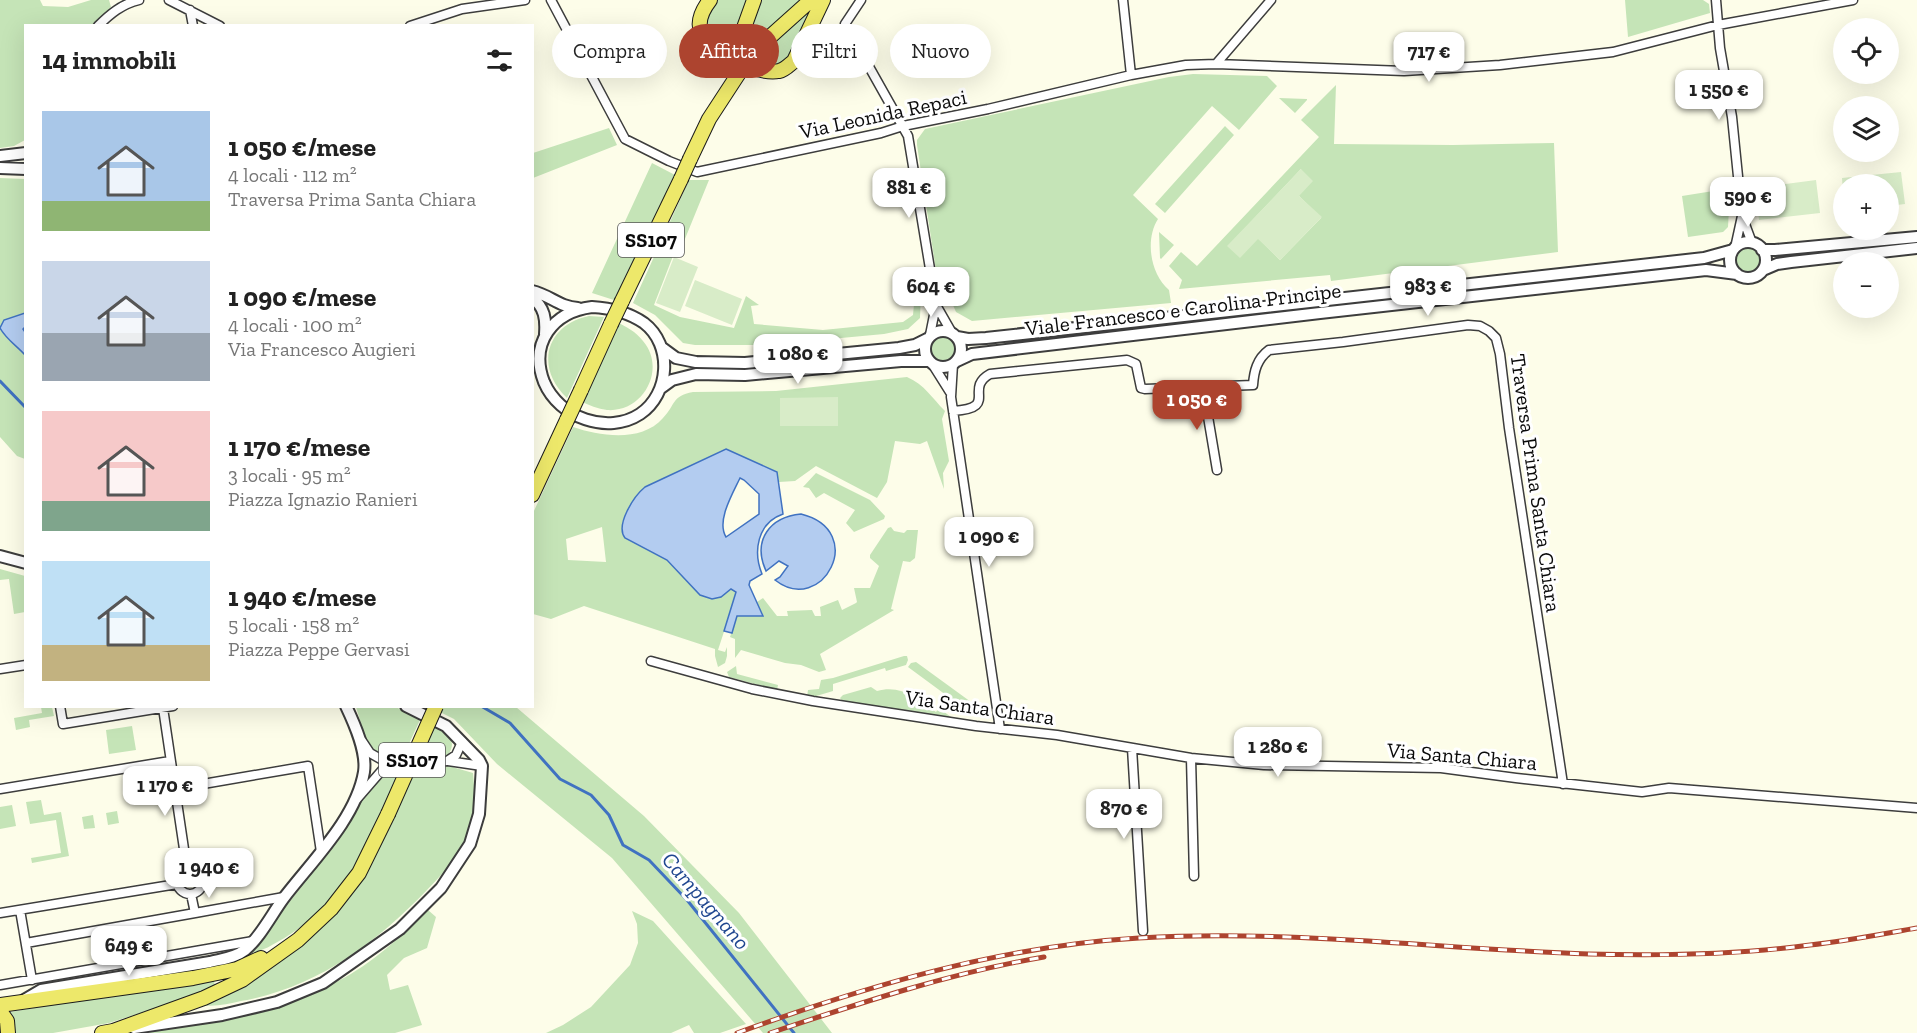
<!DOCTYPE html>
<html lang="it">
<meta charset="utf-8">
<style>
body{margin:0;font-family:"Zilla Slab",serif;background:#f2f2f2;color:#222;height:100vh;display:flex;flex-direction:column;font-size:22px;white-space:nowrap}
*{box-sizing:border-box;margin:0}
p{font-size:20px;color:#767676}
.icon{flex:none;width:33px;height:33px;fill:none;stroke:currentColor;stroke-width:2;stroke-linecap:round;stroke-linejoin:round}
.map{position:relative;flex:1;overflow:hidden}
.side{position:absolute;left:24px;top:24px;width:510px;height:684px;display:flex;flex-direction:column;background:#fff;border-radius:0px;box-shadow:0 6px 24px #0002}
.side>*{flex:none}
.banner{position:absolute;left:552px;top:24px;width:570px;height:54px;display:flex;gap:12px}
.buttons{position:absolute;left:1833px;top:18px;display:grid;gap:12px}
.buttons a{display:grid;place-items:center;width:66px;height:66px;border-radius:50%;background:#fff;box-shadow:0 6px 24px #0002;font-size:30px}
.price{position:absolute;translate:-50% -51px;padding:0 14px;border-radius:12px;background:#fff;color:#222;font-size:20px;line-height:39px;filter:drop-shadow(0 2px 3px #0008)}
.price::after{content:'';position:absolute;left:50%;top:36px;width:18px;height:14px;margin-left:-9px;background:inherit;clip-path:polygon(0 0,100% 0,50% 100%)}
.price.selected{background:#ad442f;color:#fff}
ul{padding:0;list-style:none}
li{display:flex;align-items:center;gap:18px;height:150px;padding:0 18px}
li span{display:grid;place-items:center;flex:none;width:168px;height:120px;border-radius:0px;color:#555}
li>.icon{margin-inline-start:auto}
span .icon{width:72px;height:72px;fill:#fffc;stroke-width:1}
li b{font-size:26px}
h2{display:flex;justify-content:space-between;align-items:center;height:72px;padding:0 18px;font-size:26px}
.tag{padding:0 21px;border-radius:27px;background:#fff;box-shadow:0 6px 24px #0002;font-size:21px;line-height:54px}
.tag.selected{background:#ad442f;color:#fff}
.map>svg:first-child{display:block}
</style>
<div class="map">
<svg width="1917" height="1033" viewBox="0 0 1917 1033">
<rect width="100%" height="100%" fill="#fdfde9"/>
<path fill="#c5e4b7" fill-rule="evenodd" d="M0,0H40L43,6L68,7L91,0H109L111,7L93,25L26,26L25,140L14,146L0,148Z
M714,0H749L730,52C725,49 717,46 713,42C700,30 706,12 714,0Z
M760,0H802L780,19L735,71Z
M1625,0H1703L1709,4L1710,13L1628,37Z
M816,4L792,57L782,67L757,64L781,36Z
M1193,74L1267,76L1277,86L1239,130L1212,106L1133,195L1158,219C1145,239 1150,274 1169,290L1171,303L972,321L956,312L949,296L940,297L917,145V140L925,129L1169,77Z
M1336,85L1334,144L1453,145L1554,143L1558,252L1331,281L1330,275L1179,289L1182,280L1169,266L1181,252L1197,266L1319,137L1301,120ZM1301,169L1299,196L1321,218L1280,260L1258,238L1228,246Z
M1279,98L1307,99V100L1295,113Z
M1225,126L1234,135L1165,213L1155,204Z
M609,128L617,145L533,178V153Z
M652,163L675,175L617,301L592,293Z
M0,178L25,179V459L17,456L0,437Z
M689,180H709L678,256H673L654,305L680,317L734,328L746,296L759,305L751,306L754,324L823,330L903,322L913,315L915,293H921L920,318L908,329L884,334L766,345H695L683,343L655,315L633,303Z
M1732,188L1734,206L1729,209L1728,227L1723,232L1688,237L1682,196Z
M1159,232L1174,245L1161,259L1160,258Z
M1735 260a13 13 0 1 1 26 0a13 13 0 1 1-26 0Z
M589,316L604,317L567,398C535,368 545,325 589,316Z
M616,322C626,326 636,332 643,341C667,369 643,413 607,410C598,409 589,405 580,401Z
M929 349a13 13 0 1 1 26 0a13 13 0 1 1-26 0Z
M907,377C925,385 932,398 945,411L942,419L949,461L943,473L944,489L927,441L920,444L895,441L887,482L877,498L816,466L795,481L779,482L777,472L726,449L650,550L667,560L692,587L721,597L732,589L737,592L718,650L725,652L727,647V656L725,663L718,667L715,656V649L584,606L551,619L533,614V513L573,427C600,436 641,443 663,418C676,405 671,396 693,392L776,391ZM602,527L606,562L568,560L566,539Z
M816,473L870,500L885,516L884,519L854,532L846,523L855,510L824,493L816,498L809,488L803,487Z
M891,527L894,531L904,533L907,530H918L915,558L910,562L903,561L891,609L894,610L820,654L826,670L819,672L801,665L785,663L741,650L735,658V639L730,637L737,616H762L757,602L763,598L777,616H788L787,611L812,610L815,616H821L820,607L838,600L842,610L856,603L857,602L854,588H870L879,566L870,558V555L888,528Z
M0,569L25,576V612L14,614L9,579L0,580Z
M904,656H907L908,660L906,665L886,671L885,668L833,684V691L813,697H807L808,690L819,689L821,680L833,678Z
M916,662L971,702L967,709H965L908,667L911,663Z
M736,666L737,674L778,685L777,690L729,677L727,672Z
M871,687L877,691C901,684 918,699 936,712L939,708L951,717L947,719L843,702L840,698L843,695Z
M41,707H52L54,716L29,720L30,727L16,730L14,718L42,713Z
M356,707H396L420,720L401,761C368,762 364,732 356,707Z
M430,707H516L644,816L739,913L832,1033H763L612,858L497,764L454,719Z
M432,724C445,731 459,739 448,755L417,761Z
M132,726L136,750L109,754L106,730Z
M449,766L473,773C475,796 477,815 468,836C460,857 442,874 427,890C375,944 316,988 241,1001C228,1004 215,1007 201,1005L307,939L330,920L342,906L374,860L416,769Z
M398,773C374,841 339,911 272,945C264,950 255,952 246,955L298,891L364,798L377,782L386,774Z
M41,800L44,815L61,812L69,856L32,863L31,858L61,853L56,820L30,824L26,802Z
M12,805L16,826L0,829V807Z
M117,811L119,823L108,825L106,813Z
M93,815L95,828L84,829L82,817Z
M428,910L436,917L427,948L404,958L387,975L390,990L408,985L422,1025L395,1033H144C211,1022 277,1013 338,981C372,964 401,936 428,910Z
M632,911L653,921L746,1024L720,1033H694L689,1025L671,1033H546L563,1025L591,1007L630,965L638,943L637,924Z
M213,978L215,985L191,997L109,1023L53,1033H15L14,1020L10,1012Z"/>
<path fill="#d8ecc8" d="M1301,169L1313,181L1299,196L1322,217L1280,260L1258,239L1240,258L1227,246Z
M1901,172L1905,204L1889,206L1888,184H1844L1843,193L1842,178Z
M1816,180L1820,213L1759,220L1755,188Z
M674,257L698,267L680,312L656,303Z
M695,280L742,299L732,325L685,306Z
M838,397V426H780V398Z"/>
<path fill="#b3ccf0" stroke="#4072c1" stroke-width="1.5" fill-rule="evenodd" d="M25,313V327L23,329L25,332V355C17,346 6,339 0,328L4,320Z
M726,449L777,472L783,514C757,523 753,552 762,574L750,581L749,585L763,616H737L732,633L724,631L736,592L731,589L721,597L712,599L700,595L667,560L625,538C615,525 634,496 645,487ZM740,478L744,480L759,494V514L726,537C716,521 733,493 740,478Z
M801,514C869,531 822,617 775,580L780,577L788,566L779,561L766,571C752,540 770,517 801,514Z"/>
<g fill="none" stroke-linecap="round" stroke-linejoin="round">
<path stroke="#4072c1" stroke-width="3" d="M0,381L26,408
M481,706L510,723L560,779L591,795L609,815L623,845L649,860L687,900L794,1033"/>
<defs>
<path id="minor" d="M169,0L220,26
M551,0L625,139L669,161L697,172L881,133L903,126L988,109L1131,75L1186,65L1216,64L1404,71L1500,65L1613,52L1718,25L1853,0
M861,0L845,24L908,136L936,305L952,333
M1123,0L1131,75
M1716,0L1720,48L1732,117L1742,216L1752,243
M190,10L193,26
M98,26C110,14 122,4 139,0
M410,26L462,9L525,0
M1216,64L1271,0
M1735,248L1742,216
M930,335L936,305
M953,364L951,397L1000,729
M933,365L950,392
M1203,387L1217,470
M953,411C1000,408 963,389 990,374L1127,360L1136,364L1141,388L1145,389L1253,385C1254,371 1257,359 1269,350L1343,342L1468,325L1480,326L1489,331L1496,338L1500,354L1509,428L1563,784
M651,661L752,689L813,701L976,726L1057,735L1191,758L1264,765L1441,768L1516,778L1642,792L1669,788L1917,808
M0,669L26,665
M60,706L63,724L173,706
M163,708L187,869
M362,741L370,753L393,766
M1132,748L1143,931
M1191,758L1194,876
M448,761L482,766
M0,789L170,761
M174,789L308,766L321,852
M357,799L383,769L393,766L447,761L456,755L462,742
M177 881a13 13 0 1 1 26 0a13 13 0 1 1-26 0Z
M191,894L195,913L284,897
M20,910L32,980
M0,913L177,884
M26,943L195,913
M0,985L253,941"/>
<path id="tertiary" d="M0,156L26,153
M0,168L26,169
M1730 260a18 18 0 1 1 36 0a18 18 0 1 1-36 0Z
M1762,250H1775L1917,237
M1763,270L1777,264L1791,262L1917,248
M532,291C550,295 559,307 578,308
M532,298C545,307 546,320 545,334
M592,307C611,308 628,312 644,323C673,345 670,394 640,414C608,435 559,418 544,382C529,343 553,312 592,307Z
M925 349a18 18 0 1 1 36 0a18 18 0 1 1-36 0Z
M957,337L968,339L986,338L1704,258L1733,250
M661,347L676,358L696,362L745,363L899,348L915,345L927,339
M957,361L972,354L1320,313L1706,270L1737,274
M661,388L672,380L696,374L745,375L901,361H928
M0,556L26,563
M24,1000L41,990L210,962C222,959 235,958 245,950C259,939 272,914 283,899C311,862 356,819 364,772C367,752 355,725 346,706
M134,1028L222,1015L277,1002L323,983L400,929L441,888L470,844L479,814L482,766L479,760L446,726L406,706"/>
<path id="primary" d="M710,0C703,9 696,22 702,34C711,53 759,75 779,71C785,70 789,65 794,61L823,0
M736,50L754,0
M754,56L772,35L811,0
M690,159L709,119L739,73
M622,301L681,179
M581,390L611,324
M532,495L567,420
M0,1005L193,978L237,969L261,958
M0,1011L7,1021L8,1033
M102,1033L113,1031L204,998L242,980L298,940L331,909L359,873L388,814"/>
</defs>
<use href="#minor" stroke="#3d3d3d" stroke-width="11"/>
<use href="#tertiary" stroke="#3d3d3d" stroke-width="14"/>
<use href="#primary" stroke="#1b1b1b" stroke-width="16"/>
<use href="#minor" stroke="#fff" stroke-width="8"/>
<use href="#tertiary" stroke="#fff" stroke-width="10"/>
<use href="#primary" stroke="#ede86a" stroke-width="14"/>
<defs>
<path id="rail" d="M737,1033C867,986 1000,946 1139,938C1289,929 1439,949 1589,954C1662,956 1737,955 1810,945C1846,941 1882,934 1917,928
M770,1033C860,1003 950,973 1044,957"/>
</defs>
<use href="#rail" stroke="#ad442f" stroke-width="5"/>
<use href="#rail" stroke="#fff" stroke-width="3" stroke-dasharray="9" stroke-linecap="butt"/>
<defs>
<path id="primary-bridge" d="M729,67L736,50
M739,73L754,56
M681,179L690,159
M611,324L622,301
M567,420L581,390
M388,814L436,706"/>
</defs>
<use href="#primary-bridge" stroke="#1b1b1b" stroke-width="16" stroke-linecap="butt"/>
<use href="#primary-bridge" stroke="#ede86a" stroke-width="14"/>
</g>
<g text-anchor="middle" dominant-baseline="central" stroke-width="6" stroke-linejoin="round" paint-order="stroke">
<g fill="#fff" stroke="#545454" stroke-width="1.5">
<rect x="618" y="223" width="66" height="34" rx="4.5"/>
<rect x="379" y="743" width="66" height="34" rx="4.5"/>
</g>
<g font-size="20" font-weight="bold" fill="#0a0a0a">
<text x="651" y="240">SS107</text>
<text x="412" y="760">SS107</text>
</g>
<g font-size="21" fill="#0a0a0a" stroke="#fff">
<text transform="translate(883 114) rotate(-12)">Via Leonida Repaci</text>
<text transform="translate(1183 309) rotate(-7)">Viale Francesco e Carolina Principe</text>
<text transform="translate(1536 483) rotate(82)">Traversa Prima Santa Chiara</text>
<text transform="translate(980 707) rotate(8)">Via Santa Chiara</text>
<text transform="translate(1462 756) rotate(5)">Via Santa Chiara</text>
</g>
<g font-size="22" font-style="italic" fill="#204790" stroke="#fff">
<text transform="translate(706 901) rotate(49)">Campagnano</text>
</g>
</g>
</svg>
<div class="buttons">
<a><svg class="icon" aria-label="locate" viewBox="0 0 24 24"><circle cx="12" cy="12" r="6"/><path d="M12 2v4M12 18v4M2 12h4M18 12h4"/></svg></a>
<a><svg class="icon" aria-label="layers" viewBox="0 0 24 24"><path d="M12 4l9 5-9 5-9-5zM3 14l9 5 9-5"/></svg></a>
<a>+</a>
<a>−</a>
</div>
<b class="price" style="left:1429px;top:83px">717 €</b>
<b class="price" style="left:1719px;top:121px">1 550 €</b>
<b class="price" style="left:909px;top:219px">881 €</b>
<b class="price" style="left:1748px;top:228px">590 €</b>
<b class="price" style="left:1428px;top:317px">983 €</b>
<b class="price" style="left:931px;top:318px">604 €</b>
<b class="price" style="left:798px;top:385px">1 080 €</b>
<b class="price selected" style="left:1197px;top:431px">1 050 €</b>
<b class="price" style="left:989px;top:568px">1 090 €</b>
<b class="price" style="left:1278px;top:778px">1 280 €</b>
<b class="price" style="left:165px;top:817px">1 170 €</b>
<b class="price" style="left:1124px;top:840px">870 €</b>
<b class="price" style="left:209px;top:899px">1 940 €</b>
<b class="price" style="left:129px;top:977px">649 €</b>
<div class="banner">
<a class="tag">Compra</a>
<a class="tag selected">Affitta</a>
<a class="tag">Filtri</a>
<a class="tag">Nuovo</a>
</div>
<section class="side">
<h2>14 immobili<svg class="icon" aria-label="filters" viewBox="0 0 24 24"><path d="M4 7h16M4 17h16"/><circle cx="9" cy="7" r="2"/><circle cx="15" cy="17" r="2"/></svg></h2>
<ul>
<li><span style="background:linear-gradient(#a9c7e8 75%,#8fb573 0)"><svg class="icon" aria-label="home" viewBox="0 0 24 24"><path d="M3 11l9-7 9 7M6 9v11h12V9"/></svg></span><div><b>1 050 €/mese</b><p>4 locali · 112 m²</p><p>Traversa Prima Santa Chiara</p></div></li>
<li><span style="background:linear-gradient(#c9d6e8 60%,#9aa5b1 0)"><svg class="icon" aria-label="home" viewBox="0 0 24 24"><path d="M3 11l9-7 9 7M6 9v11h12V9"/></svg></span><div><b>1 090 €/mese</b><p>4 locali · 100 m²</p><p>Via Francesco Augieri</p></div></li>
<li><span style="background:linear-gradient(#f6c9c9 75%,#7fa58c 0)"><svg class="icon" aria-label="home" viewBox="0 0 24 24"><path d="M3 11l9-7 9 7M6 9v11h12V9"/></svg></span><div><b>1 170 €/mese</b><p>3 locali · 95 m²</p><p>Piazza Ignazio Ranieri</p></div></li>
<li><span style="background:linear-gradient(#bfe0f5 70%,#c2b280 0)"><svg class="icon" aria-label="home" viewBox="0 0 24 24"><path d="M3 11l9-7 9 7M6 9v11h12V9"/></svg></span><div><b>1 940 €/mese</b><p>5 locali · 158 m²</p><p>Piazza Peppe Gervasi</p></div></li>
</ul>
</section>
</div>
